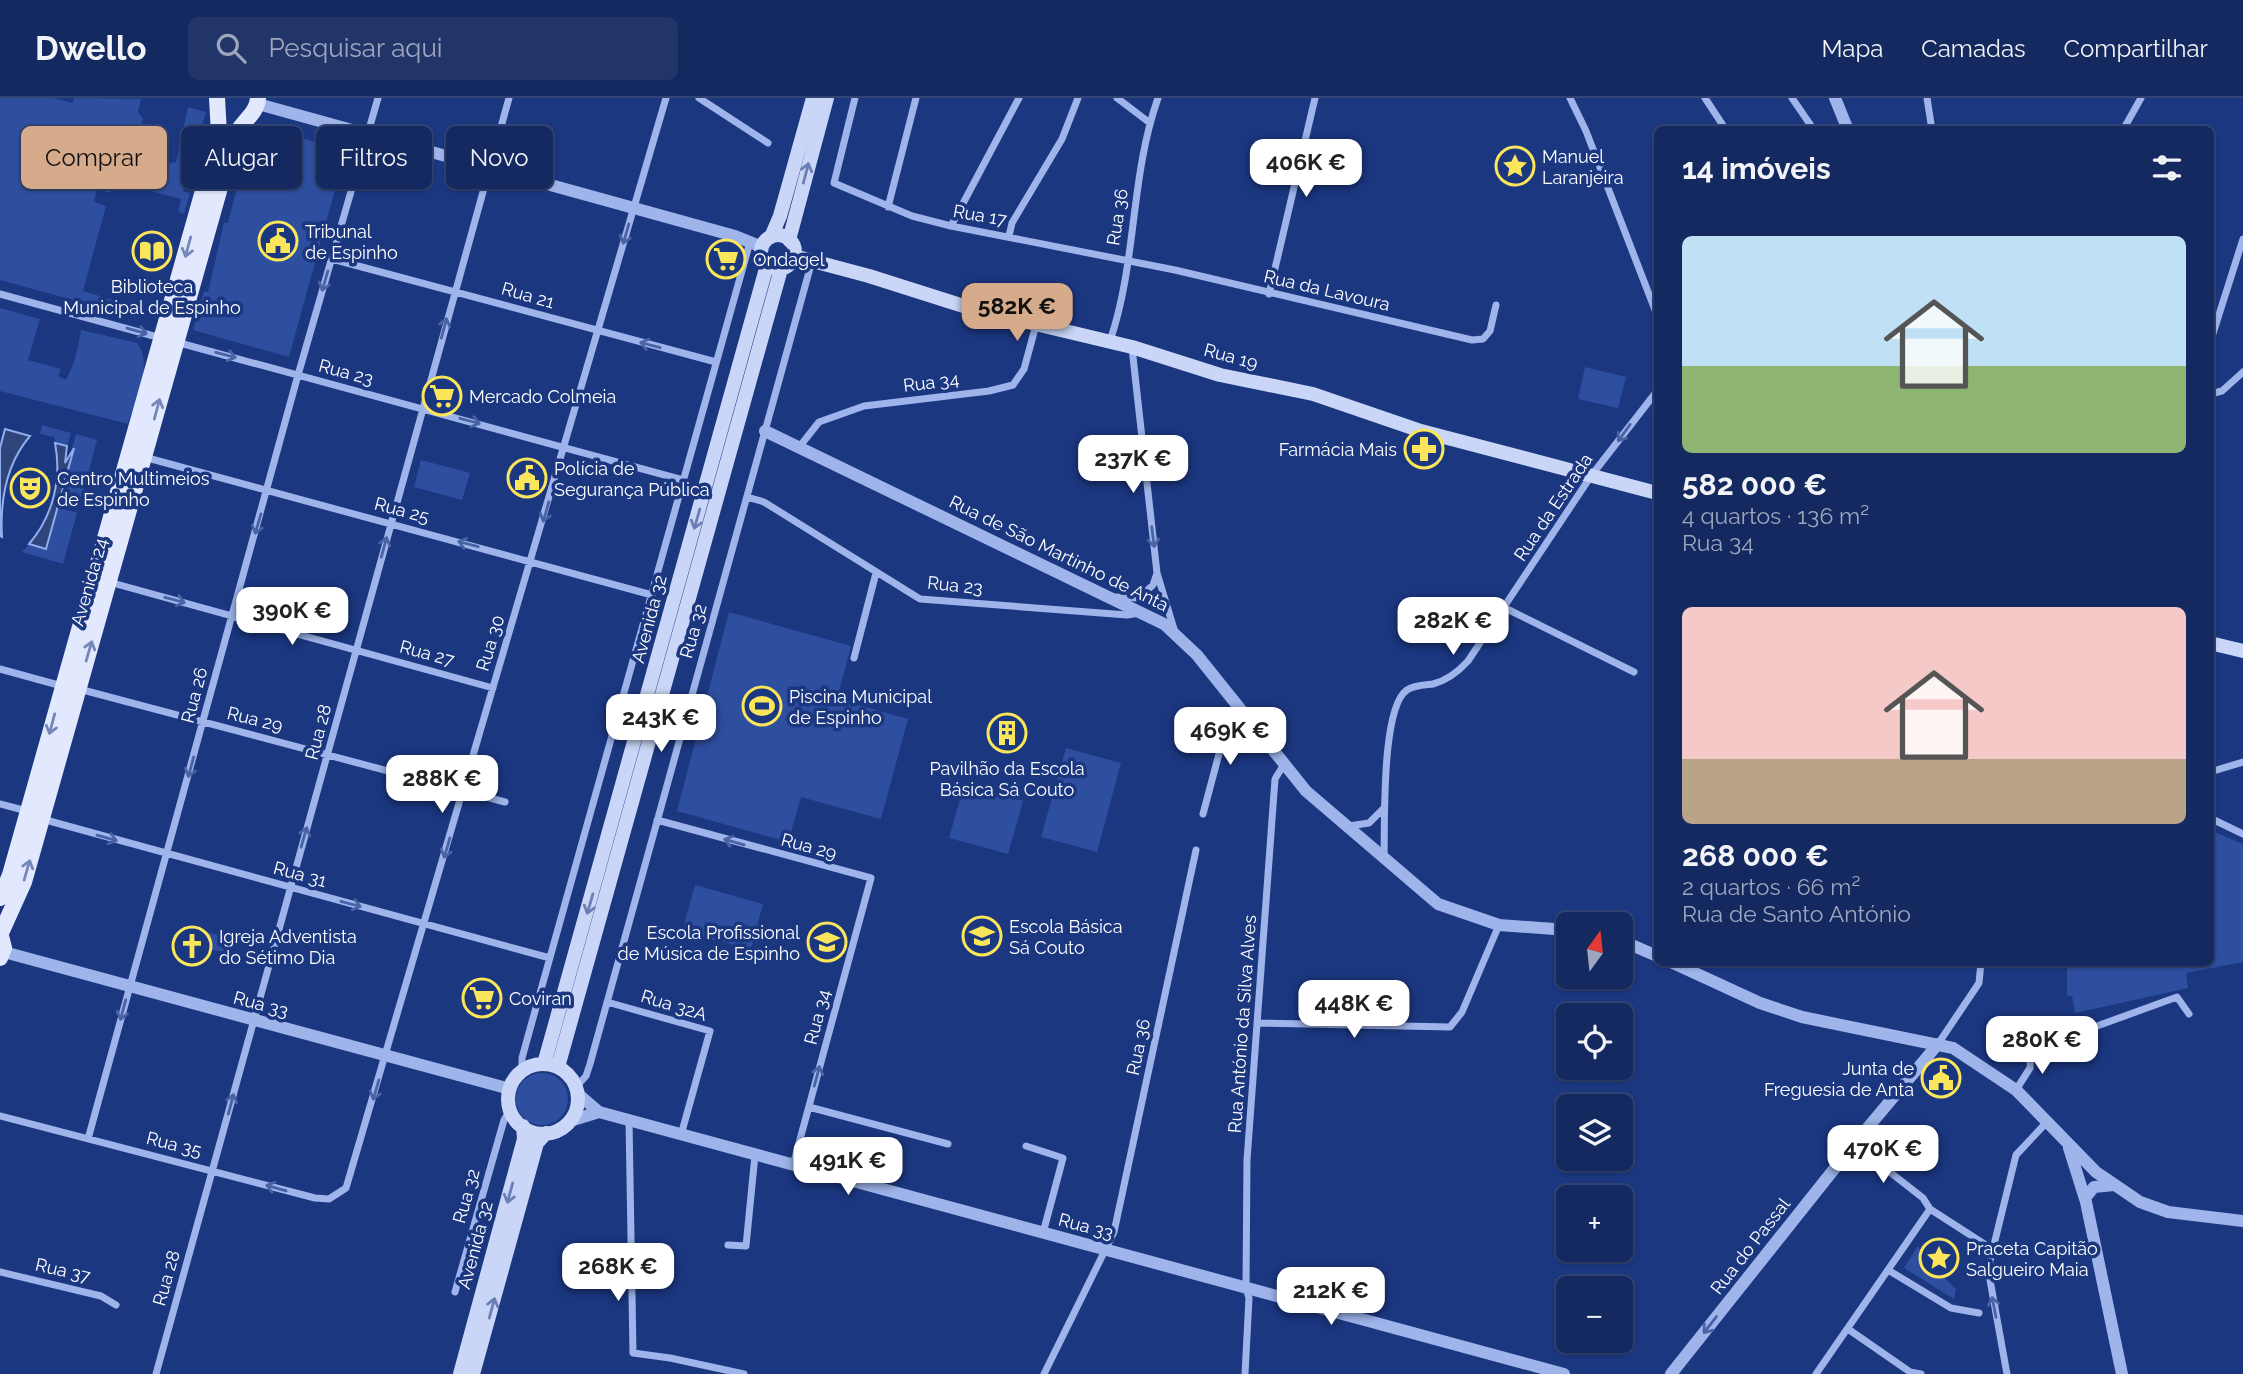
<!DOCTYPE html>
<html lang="pt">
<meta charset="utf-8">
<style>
body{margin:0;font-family:Raleway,sans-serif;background:#213569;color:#f1f3f6;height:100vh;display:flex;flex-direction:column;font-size:26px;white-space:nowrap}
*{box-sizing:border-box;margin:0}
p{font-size:23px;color:#9da6bd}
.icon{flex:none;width:38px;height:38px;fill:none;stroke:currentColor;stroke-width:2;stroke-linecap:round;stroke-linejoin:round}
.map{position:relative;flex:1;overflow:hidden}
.details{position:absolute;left:1654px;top:28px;width:560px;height:840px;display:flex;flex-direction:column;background:#142960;border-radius:10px;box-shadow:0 2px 5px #0004,0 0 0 2px #334575}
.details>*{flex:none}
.banner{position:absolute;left:21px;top:28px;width:665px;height:63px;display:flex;gap:14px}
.needle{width:46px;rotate:15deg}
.tools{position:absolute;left:1556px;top:814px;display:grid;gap:14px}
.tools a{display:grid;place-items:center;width:77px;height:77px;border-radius:10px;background:#142960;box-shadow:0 2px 5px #0004,0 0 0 2px #334575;font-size:35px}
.price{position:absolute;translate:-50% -60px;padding:0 16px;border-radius:14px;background:#fff;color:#222;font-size:23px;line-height:46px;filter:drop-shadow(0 2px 4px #0008)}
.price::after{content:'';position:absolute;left:50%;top:42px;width:21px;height:16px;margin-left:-10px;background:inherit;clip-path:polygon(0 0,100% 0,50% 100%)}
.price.active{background:#d6ab8b;color:#111}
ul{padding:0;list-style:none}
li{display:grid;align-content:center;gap:14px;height:371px;padding:0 28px}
li span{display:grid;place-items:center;height:217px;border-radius:10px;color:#555}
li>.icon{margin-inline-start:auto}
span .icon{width:126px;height:126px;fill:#fffc;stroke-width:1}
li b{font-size:30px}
h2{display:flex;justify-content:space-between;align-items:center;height:84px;padding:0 28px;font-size:30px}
.chip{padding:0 24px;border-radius:10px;background:#142960;box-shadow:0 2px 5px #0004,0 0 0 2px #334575;font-size:24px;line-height:63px}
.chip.active{background:#d6ab8b;color:#111}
header{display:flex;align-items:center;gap:42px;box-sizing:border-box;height:98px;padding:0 35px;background:#142960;border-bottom:2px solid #334575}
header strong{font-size:33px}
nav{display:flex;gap:38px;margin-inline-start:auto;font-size:24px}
.search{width:490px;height:63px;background:#213569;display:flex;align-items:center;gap:18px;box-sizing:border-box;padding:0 24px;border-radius:10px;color:#9da6bd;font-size:26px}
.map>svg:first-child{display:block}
</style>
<header>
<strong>Dwello</strong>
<div class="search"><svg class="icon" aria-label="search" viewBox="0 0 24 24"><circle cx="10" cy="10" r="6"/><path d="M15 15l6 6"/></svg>Pesquisar aqui</div>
<nav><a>Mapa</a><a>Camadas</a><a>Compartilhar</a></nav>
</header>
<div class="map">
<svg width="2243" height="1276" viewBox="0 0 2243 1276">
<rect width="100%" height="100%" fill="#1b3780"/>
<path fill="#2e4e9f" d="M0,0H55L72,5L74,0L141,1L138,14L143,21L141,27L122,33L110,44C124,69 150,67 176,64L188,9L206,14L183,93L190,95L184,116L178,114L181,101L113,83L110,95L97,91L94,104L106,108L83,193L113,202V207L136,213L139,209L151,212L139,220L0,182Z
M265,30L346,52L289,259L193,232L204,193L208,194L224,125H228L251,36L262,39Z
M0,210L40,221L28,262L61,271L58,278L66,282C75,265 78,250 81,232L137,245C154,266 135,303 128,326L0,293Z
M1585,269L1626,279L1618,310L1578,301Z
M42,327L71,335L67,348L55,345L54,337L53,339L40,336Z
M76,336L97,342L81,402L61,396Z
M421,362L470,375L462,402L414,389Z
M57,409L77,415L63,466L22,454L29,446L46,451Z
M729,514L851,548L837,601L908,621L881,721L801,699L788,744L677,713Z
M1066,650L1121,665L1097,754L1041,739Z
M964,687L1023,703L1008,756L949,740Z
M2210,732L2243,746V864L2186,875L2188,890L2075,915L2072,898H2067V865L2210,864Z
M695,787L763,806L751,851L682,834Z
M203,833L230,840L226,855L199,848Z
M516 1001a26 26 0 1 1 52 0a26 26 0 1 1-52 0Z
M1918,1148L1926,1163L1956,1191L1954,1201L1904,1170Z"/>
<path fill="#30457b" stroke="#91adec" stroke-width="2" d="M5,331L30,338C6,366 0,403 2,439L0,438V350Z
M55,345L67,348L65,365L74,350L46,451L29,446C53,418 62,381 55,345Z"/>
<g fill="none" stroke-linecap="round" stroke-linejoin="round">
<path stroke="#9eb4ea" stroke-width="7" d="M699,0L768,45
M855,0L834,85L912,118L951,128L1175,172L1472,242L1483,241L1490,233L1496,207
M1117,0L1150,25
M1570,0L1586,33L1657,217
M1705,0L1726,32
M1792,0L1814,32
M1927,0L1932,32
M2123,32L2141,0
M888,109L916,0
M951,128L1019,0
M1009,138L1012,125L1062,41L1078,0
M332,161L716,264
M0,196L161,240
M1269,196L1315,0
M1110,243C1137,164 1130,79 1158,0
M176,244L683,382
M2210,245L2243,141
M1132,250L1157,475L1174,531
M2210,296L2222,293L2243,274
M800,348L819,324L864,308L989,293L1013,287L1024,271L1036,227
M144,359L652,497
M747,399L764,404L920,501L1127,517L1140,515
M109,484L493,590
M1116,499L1139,500L1153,487L1157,475
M1505,510L1634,574
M854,560L876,475
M0,571L62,588
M79,591L505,704
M2210,674L2243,664
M0,706L27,713
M1203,716L1228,622L1239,610
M2210,720L2243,736
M42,721L550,860
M657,722L871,780L793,1067
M1349,728L1369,725L1383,711
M1384,760C1385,728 1381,609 1407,592C1414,587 1425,587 1433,586C1448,582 1458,574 1468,563L1591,378L1657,293
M607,904L710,933L681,1037
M1257,925L1450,929L1462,914L1499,827
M1938,946L1979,885L1981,864
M522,974V960L530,931L750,144
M576,989L586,978L590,966L812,163
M2016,992L2030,970L2031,952L2177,899L2189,916
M809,1009L948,1046
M0,1018L315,1100L329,1101L346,1090L666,0
M629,1023L633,1255L670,1260L744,1276
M88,1041L298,277L378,0
M1854,1046L1923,1100L1930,1111L1992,1151
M1026,1048L1063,1060L1043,1135
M728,1147L746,1148L755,1057
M1888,1172L1951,1210L1979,1215
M0,1174L101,1198L116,1207
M455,1194L504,1022L510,1012
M1848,1231L1910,1274L1921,1276
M156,1276L509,0
M1044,1276L1114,1134L1196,752
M1245,1276L1249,1200L1246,1189L1247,1062L1275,681L1283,668
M1816,1276L1930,1111
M2007,1276L1988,1171L2016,1057L2046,1025"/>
<path stroke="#9eb4ea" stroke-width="12" d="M1835,0L1848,32
M258,6L735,138L762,149
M765,333L1164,526L1197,557L1306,693L1438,806L1499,827L1568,832
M1620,842L1657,858
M4,854L510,991
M1671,864L1760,905L1802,919L1953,950L2016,992L2096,1074L2140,1104L2168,1114L2243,1123
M578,996L599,1014L1564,1276
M570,1023L599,1014
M2069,1050L2086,1104L2122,1276
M2085,1100L2094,1089L2114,1087
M1671,1276L1854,1046L1938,946"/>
<path stroke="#cad6f7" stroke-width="14" d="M761 154a17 17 0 1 1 34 0a17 17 0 1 1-34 0Z
M771,139L780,118L813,0
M789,142L827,0
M794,158L869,178L973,211L1132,249L1220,277L1313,296L1421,333L1657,395
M2210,545L2243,553
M544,966L767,167
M508 1001a35 35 0 1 1 70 0a35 35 0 1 1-70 0Z
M558,969L781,171
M460,1276L524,1041L523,1028
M473,1276L537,1045L546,1035"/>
<path stroke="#e2e8fe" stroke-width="16" d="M0,800L10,777L219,36L217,0
M0,834L4,850L0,860
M1,835L24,784L234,40C240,24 257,17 258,0"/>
</g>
<defs><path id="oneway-shaft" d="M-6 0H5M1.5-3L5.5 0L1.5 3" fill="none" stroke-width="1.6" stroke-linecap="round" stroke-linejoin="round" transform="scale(1.75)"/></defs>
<g stroke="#6a7fb6">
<use href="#oneway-shaft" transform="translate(806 75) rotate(-75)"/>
<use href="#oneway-shaft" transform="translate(697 421) rotate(106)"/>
<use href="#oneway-shaft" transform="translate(590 806) rotate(106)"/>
<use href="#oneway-shaft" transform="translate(510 1095) rotate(105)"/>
<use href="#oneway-shaft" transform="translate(492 1210) rotate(-75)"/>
</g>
<g stroke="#4963a5">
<use href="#oneway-shaft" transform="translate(626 136) rotate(106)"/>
<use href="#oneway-shaft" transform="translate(325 183) rotate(106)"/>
<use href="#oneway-shaft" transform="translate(444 230) rotate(-75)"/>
<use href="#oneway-shaft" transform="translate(137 233) rotate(16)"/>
<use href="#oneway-shaft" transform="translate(650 247) rotate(-165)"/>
<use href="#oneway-shaft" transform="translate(226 257) rotate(15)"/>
<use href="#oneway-shaft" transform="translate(470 323) rotate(15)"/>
<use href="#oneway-shaft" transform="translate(1624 335) rotate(126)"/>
<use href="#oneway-shaft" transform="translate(546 414) rotate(106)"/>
<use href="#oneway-shaft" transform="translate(258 426) rotate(106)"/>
<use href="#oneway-shaft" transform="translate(1153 439) rotate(83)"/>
<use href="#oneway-shaft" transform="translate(468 446) rotate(-165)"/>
<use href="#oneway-shaft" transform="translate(384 449) rotate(-75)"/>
<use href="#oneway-shaft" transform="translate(175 502) rotate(15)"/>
<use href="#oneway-shaft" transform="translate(191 669) rotate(105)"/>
<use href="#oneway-shaft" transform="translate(304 739) rotate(-74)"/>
<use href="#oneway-shaft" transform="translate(107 740) rotate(16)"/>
<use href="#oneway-shaft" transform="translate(734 744) rotate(-164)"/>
<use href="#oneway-shaft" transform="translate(447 750) rotate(106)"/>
<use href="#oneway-shaft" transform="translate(351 806) rotate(15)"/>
<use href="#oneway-shaft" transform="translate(123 912) rotate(105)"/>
<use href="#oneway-shaft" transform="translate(817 978) rotate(-75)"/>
<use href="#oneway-shaft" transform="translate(376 992) rotate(106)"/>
<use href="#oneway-shaft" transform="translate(231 1006) rotate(-75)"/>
<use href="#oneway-shaft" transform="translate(276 1090) rotate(-164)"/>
<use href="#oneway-shaft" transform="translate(1994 1209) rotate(-101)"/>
<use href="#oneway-shaft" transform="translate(1710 1227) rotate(128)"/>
</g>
<g stroke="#7587b9">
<use href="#oneway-shaft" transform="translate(188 149) rotate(105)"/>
<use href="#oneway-shaft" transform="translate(157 311) rotate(-75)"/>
<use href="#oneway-shaft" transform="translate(89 553) rotate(-74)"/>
<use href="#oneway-shaft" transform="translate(52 626) rotate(105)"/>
<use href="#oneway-shaft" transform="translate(27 772) rotate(-74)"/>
</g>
<defs>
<symbol id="sight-ring" viewBox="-11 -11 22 22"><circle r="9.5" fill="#1b3780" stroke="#fbe65b" stroke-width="1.5"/><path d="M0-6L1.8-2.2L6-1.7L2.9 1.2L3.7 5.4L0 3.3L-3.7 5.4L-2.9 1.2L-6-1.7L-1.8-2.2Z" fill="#fbe65b"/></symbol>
<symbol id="civic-ring" viewBox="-11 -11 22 22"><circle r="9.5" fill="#1b3780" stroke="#fbe65b" stroke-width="1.5"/><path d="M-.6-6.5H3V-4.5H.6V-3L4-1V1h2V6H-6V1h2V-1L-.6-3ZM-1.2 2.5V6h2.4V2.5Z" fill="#fbe65b"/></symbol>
<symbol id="library-ring" viewBox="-11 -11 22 22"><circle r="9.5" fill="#1b3780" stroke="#fbe65b" stroke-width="1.5"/><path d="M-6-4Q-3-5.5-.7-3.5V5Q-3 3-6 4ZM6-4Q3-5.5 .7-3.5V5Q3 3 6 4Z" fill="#fbe65b"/></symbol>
<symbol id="supermarket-ring" viewBox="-11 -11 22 22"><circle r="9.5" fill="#1b3780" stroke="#fbe65b" stroke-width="1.5"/><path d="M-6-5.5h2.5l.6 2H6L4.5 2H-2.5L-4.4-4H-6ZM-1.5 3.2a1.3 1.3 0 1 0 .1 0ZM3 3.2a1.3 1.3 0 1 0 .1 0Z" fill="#fbe65b"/></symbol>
<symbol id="pharmacy-ring" viewBox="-11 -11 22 22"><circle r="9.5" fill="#1b3780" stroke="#fbe65b" stroke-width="1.5"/><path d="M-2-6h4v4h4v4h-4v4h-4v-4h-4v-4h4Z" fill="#fbe65b"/></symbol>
<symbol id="theatre-ring" viewBox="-11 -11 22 22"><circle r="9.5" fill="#1b3780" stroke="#fbe65b" stroke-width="1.5"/><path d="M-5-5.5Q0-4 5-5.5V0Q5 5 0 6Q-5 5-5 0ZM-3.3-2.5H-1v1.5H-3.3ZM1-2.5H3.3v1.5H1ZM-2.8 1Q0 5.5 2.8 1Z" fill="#fbe65b"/></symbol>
<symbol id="stadium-ring" viewBox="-11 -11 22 22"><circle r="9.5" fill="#1b3780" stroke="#fbe65b" stroke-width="1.5"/><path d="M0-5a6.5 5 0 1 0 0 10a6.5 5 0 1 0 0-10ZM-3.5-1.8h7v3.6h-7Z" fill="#fbe65b"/></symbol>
<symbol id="building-ring" viewBox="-11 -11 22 22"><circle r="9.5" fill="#1b3780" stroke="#fbe65b" stroke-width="1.5"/><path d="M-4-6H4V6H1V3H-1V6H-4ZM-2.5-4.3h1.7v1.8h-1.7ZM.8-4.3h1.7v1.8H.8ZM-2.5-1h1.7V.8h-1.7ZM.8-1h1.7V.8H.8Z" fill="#fbe65b"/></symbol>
<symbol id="school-ring" viewBox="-11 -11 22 22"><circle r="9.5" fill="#1b3780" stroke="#fbe65b" stroke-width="1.5"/><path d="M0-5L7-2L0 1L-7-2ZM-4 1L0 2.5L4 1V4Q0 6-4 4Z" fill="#fbe65b"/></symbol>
<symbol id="church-ring" viewBox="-11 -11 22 22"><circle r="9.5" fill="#1b3780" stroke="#fbe65b" stroke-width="1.5"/><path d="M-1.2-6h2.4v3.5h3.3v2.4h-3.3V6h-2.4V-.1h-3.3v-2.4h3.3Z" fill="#fbe65b"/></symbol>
</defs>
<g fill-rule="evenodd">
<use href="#sight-ring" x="1493" y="46" width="44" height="44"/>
<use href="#civic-ring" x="256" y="121" width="44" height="44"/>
<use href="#library-ring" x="130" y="131" width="44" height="44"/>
<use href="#supermarket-ring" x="704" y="139" width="44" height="44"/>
<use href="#supermarket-ring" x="420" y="276" width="44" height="44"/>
<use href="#pharmacy-ring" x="1402" y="329" width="44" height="44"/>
<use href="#civic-ring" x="505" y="358" width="44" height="44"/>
<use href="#theatre-ring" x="8" y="368" width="44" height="44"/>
<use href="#stadium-ring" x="740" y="586" width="44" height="44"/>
<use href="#building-ring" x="985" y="613" width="44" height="44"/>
<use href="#school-ring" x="960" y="816" width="44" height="44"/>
<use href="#school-ring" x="805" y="822" width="44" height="44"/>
<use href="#church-ring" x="170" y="826" width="44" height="44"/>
<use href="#supermarket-ring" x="460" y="878" width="44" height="44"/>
<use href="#civic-ring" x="1919" y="958" width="44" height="44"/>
<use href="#sight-ring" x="1917" y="1138" width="44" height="44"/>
</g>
<g text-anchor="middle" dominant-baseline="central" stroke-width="7" stroke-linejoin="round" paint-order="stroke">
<g font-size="18" fill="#fff" stroke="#1b3780" text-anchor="start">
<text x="1542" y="58">Manuel<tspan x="1542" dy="21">Laranjeira</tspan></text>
<text x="305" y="133">Tribunal<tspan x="305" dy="21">de Espinho</tspan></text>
<text x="753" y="161">Ondagel</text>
<text x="152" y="188" text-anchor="middle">Biblioteca<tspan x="152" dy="21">Municipal de Espinho</tspan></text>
<text x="469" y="298">Mercado Colmeia</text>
<text x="1397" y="351" text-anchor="end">Farmácia Mais</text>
<text x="554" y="370">Polícia de<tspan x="554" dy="21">Segurança Pública</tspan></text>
<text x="57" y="380">Centro Multimeios<tspan x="57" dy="21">de Espinho</tspan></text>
<text x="789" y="598">Piscina Municipal<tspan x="789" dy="21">de Espinho</tspan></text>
<text x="1007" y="670" text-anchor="middle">Pavilhão da Escola<tspan x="1007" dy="21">Básica Sá Couto</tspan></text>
<text x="1009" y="828">Escola Básica<tspan x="1009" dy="21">Sá Couto</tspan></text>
<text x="800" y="834" text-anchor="end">Escola Profissional<tspan x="800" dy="21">de Música de Espinho</tspan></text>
<text x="219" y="838">Igreja Adventista<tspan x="219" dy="21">do Sétimo Dia</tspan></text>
<text x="509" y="900">Coviran</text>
<text x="1914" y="970" text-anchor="end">Junta de<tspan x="1914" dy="21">Freguesia de Anta</tspan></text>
<text x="1966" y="1150">Praceta Capitão<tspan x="1966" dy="21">Salgueiro Maia</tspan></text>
</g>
<g font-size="18" fill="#fff" stroke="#1b3780">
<text transform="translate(980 117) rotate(10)">Rua 17</text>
<text transform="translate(1117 119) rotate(-81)">Rua 36</text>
<text transform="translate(1327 192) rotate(13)">Rua da Lavoura</text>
<text transform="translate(528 197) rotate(16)">Rua 21</text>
<text transform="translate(1231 258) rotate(15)">Rua 19</text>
<text transform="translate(346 274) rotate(15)">Rua 23</text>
<text transform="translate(931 284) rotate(-7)">Rua 34</text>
<text transform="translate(1553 409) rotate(-56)">Rua da Estrada</text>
<text transform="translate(402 412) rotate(15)">Rua 25</text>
<text transform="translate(1059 455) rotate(26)">Rua de São Martinho de Anta</text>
<text transform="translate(89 484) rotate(-74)">Avenida 24</text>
<text transform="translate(955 487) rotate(6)">Rua 23</text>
<text transform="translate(649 521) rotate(-75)">Avenida 32</text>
<text transform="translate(693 533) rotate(-74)">Rua 32</text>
<text transform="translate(490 545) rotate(-73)">Rua 30</text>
<text transform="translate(427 555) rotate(15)">Rua 27</text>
<text transform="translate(194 597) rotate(-75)">Rua 26</text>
<text transform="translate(255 621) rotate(14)">Rua 29</text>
<text transform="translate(318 634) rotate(-75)">Rua 28</text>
<text transform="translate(809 748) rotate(15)">Rua 29</text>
<text transform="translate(300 776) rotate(15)">Rua 31</text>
<text transform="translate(261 906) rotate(15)">Rua 33</text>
<text transform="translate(674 907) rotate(17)">Rua 32A</text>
<text transform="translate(817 919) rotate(-75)">Rua 34</text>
<text transform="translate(1242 926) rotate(-86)">Rua António da Silva Alves</text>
<text transform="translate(1138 949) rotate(-78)">Rua 36</text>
<text transform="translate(174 1046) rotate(14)">Rua 35</text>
<text transform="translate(466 1098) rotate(-74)">Rua 32</text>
<text transform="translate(1086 1128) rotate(15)">Rua 33</text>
<text transform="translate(475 1147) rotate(-75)">Avenida 32</text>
<text transform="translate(1750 1148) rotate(-52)">Rua do Passal</text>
<text transform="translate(63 1172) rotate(13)">Rua 37</text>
<text transform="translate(166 1180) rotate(-74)">Rua 28</text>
</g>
</g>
</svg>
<div class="tools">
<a><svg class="needle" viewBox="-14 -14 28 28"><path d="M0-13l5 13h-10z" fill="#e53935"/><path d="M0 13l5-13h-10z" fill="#9da6bd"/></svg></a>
<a><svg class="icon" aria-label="locate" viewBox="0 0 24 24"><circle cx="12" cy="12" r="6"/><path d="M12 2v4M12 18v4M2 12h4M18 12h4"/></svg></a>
<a><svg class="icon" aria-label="layers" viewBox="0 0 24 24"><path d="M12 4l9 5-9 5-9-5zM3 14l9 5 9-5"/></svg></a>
<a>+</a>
<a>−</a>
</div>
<b class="price" style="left:1306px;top:101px">406K €</b>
<b class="price active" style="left:1017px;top:245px">582K €</b>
<b class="price" style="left:1133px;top:397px">237K €</b>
<b class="price" style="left:292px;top:549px">390K €</b>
<b class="price" style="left:1453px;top:559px">282K €</b>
<b class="price" style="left:661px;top:656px">243K €</b>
<b class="price" style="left:1230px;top:669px">469K €</b>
<b class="price" style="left:442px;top:717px">288K €</b>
<b class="price" style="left:1354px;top:942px">448K €</b>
<b class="price" style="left:2042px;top:978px">280K €</b>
<b class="price" style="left:1883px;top:1087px">470K €</b>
<b class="price" style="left:848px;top:1099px">491K €</b>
<b class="price" style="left:618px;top:1205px">268K €</b>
<b class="price" style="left:1331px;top:1229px">212K €</b>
<div class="banner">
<a class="chip active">Comprar</a>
<a class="chip">Alugar</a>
<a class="chip">Filtros</a>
<a class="chip">Novo</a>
</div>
<section class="details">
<h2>14 imóveis<svg class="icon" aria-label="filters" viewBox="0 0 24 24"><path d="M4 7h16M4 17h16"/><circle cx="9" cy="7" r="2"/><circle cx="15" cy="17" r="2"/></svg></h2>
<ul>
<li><span style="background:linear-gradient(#bfe0f5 60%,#8fb573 0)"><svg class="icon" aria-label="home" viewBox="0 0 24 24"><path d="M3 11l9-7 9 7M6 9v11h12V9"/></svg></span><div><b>582 000 €</b><p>4 quartos · 136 m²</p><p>Rua 34</p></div></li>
<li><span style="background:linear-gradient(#f6c9c9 70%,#b9a48a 0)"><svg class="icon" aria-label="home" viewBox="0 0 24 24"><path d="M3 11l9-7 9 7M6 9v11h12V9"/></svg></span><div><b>268 000 €</b><p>2 quartos · 66 m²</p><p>Rua de Santo António</p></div></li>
</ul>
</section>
</div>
